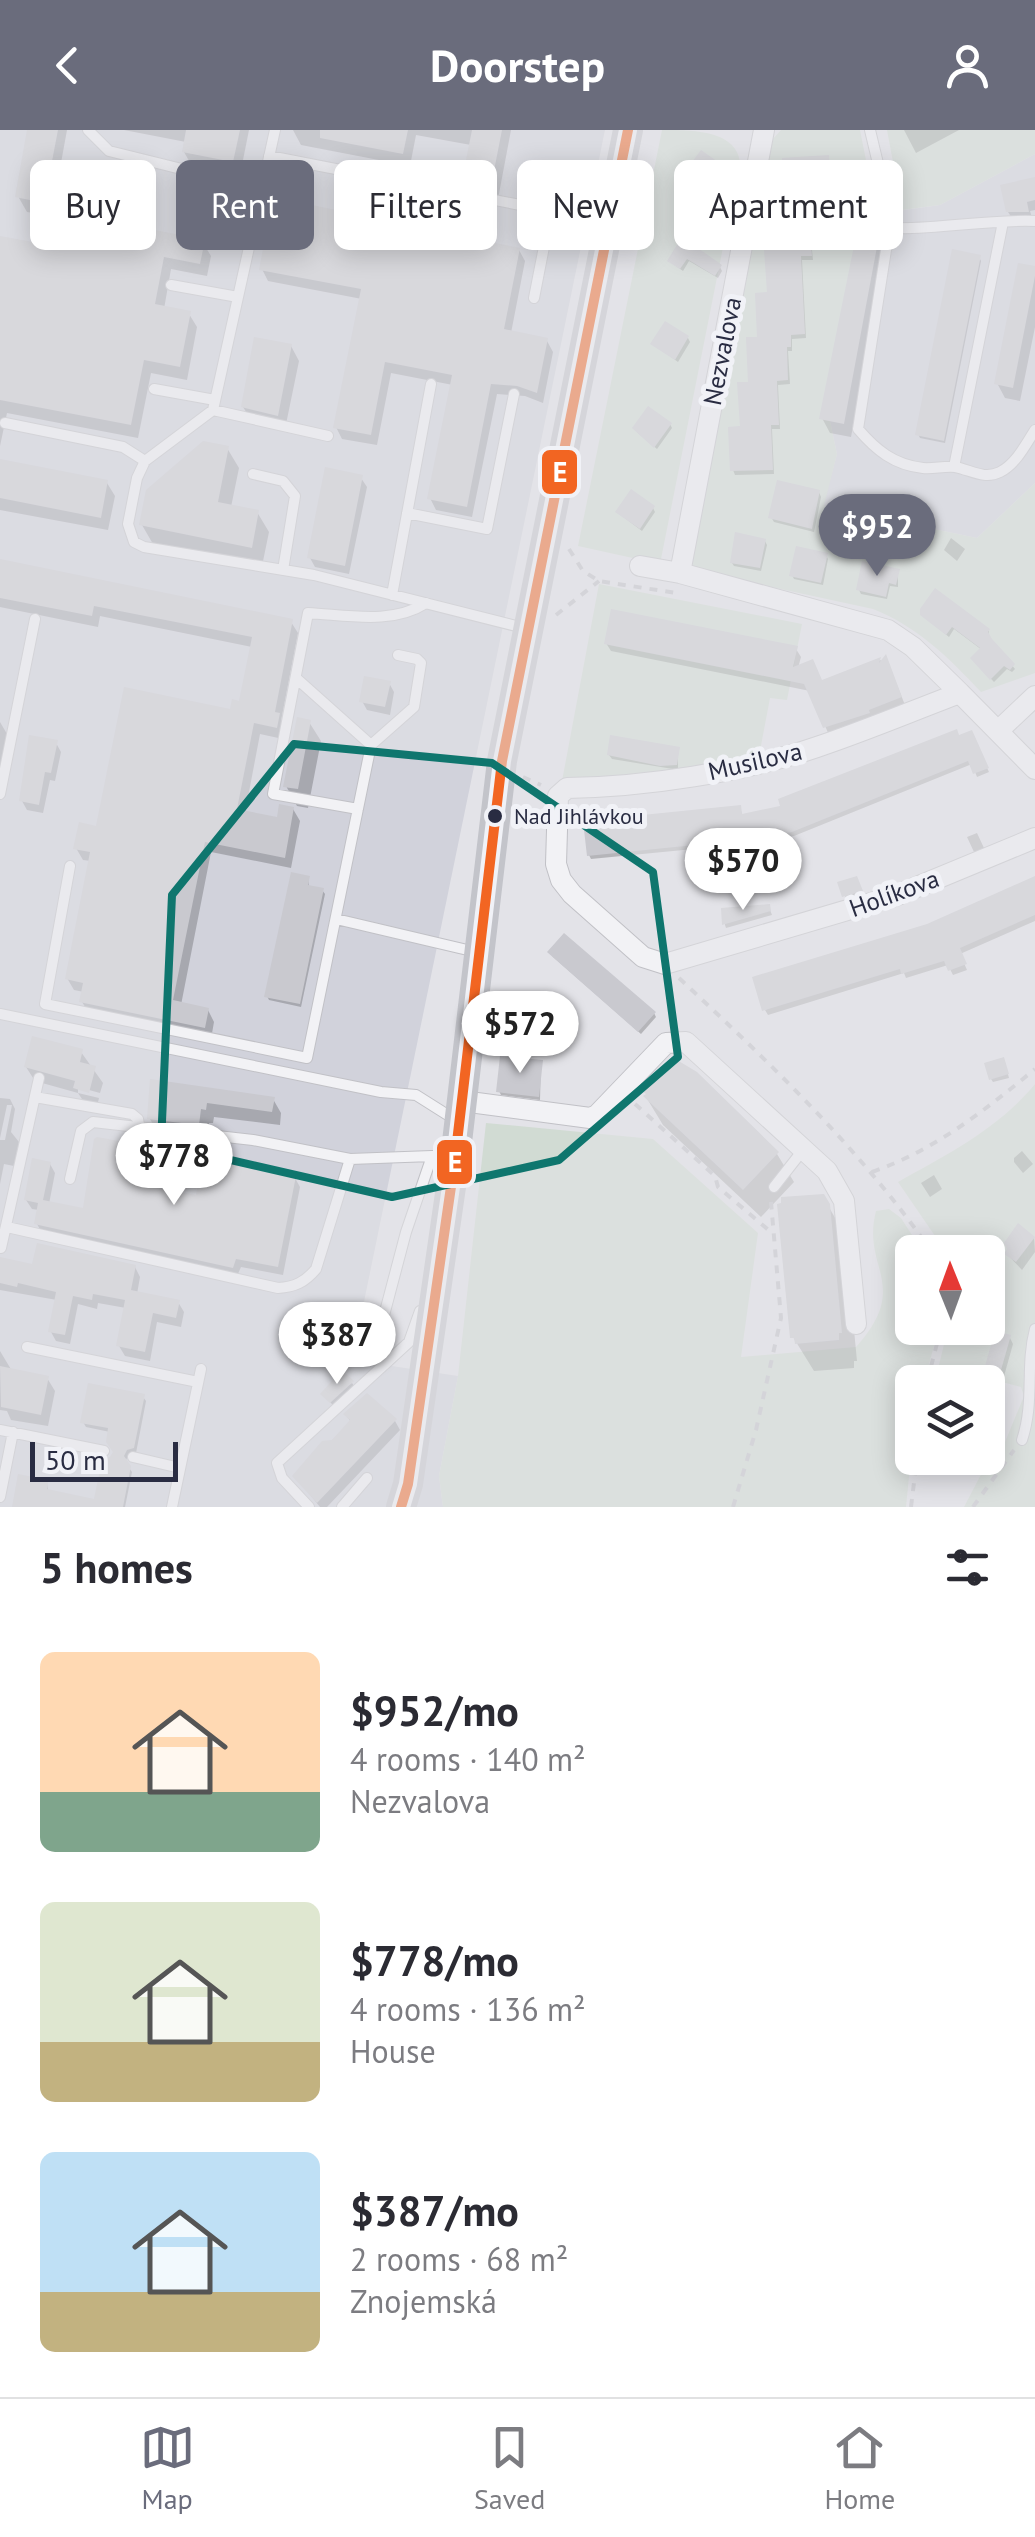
<!DOCTYPE html>
<meta charset="utf-8">
<style>
body{margin:0;font-family:"PT Sans",sans-serif;background:#f7f7f7;color:#2b2b33;height:100vh;display:flex;flex-direction:column;font-size:38px;white-space:nowrap}
*{box-sizing:border-box;margin:0}
p{font-size:32px;color:#7c7c81}
.icon{flex:none;width:55px;height:55px;fill:none;stroke:currentColor;stroke-width:2;stroke-linecap:round;stroke-linejoin:round}
.map{position:relative;height:1377px;overflow:hidden}
.details{display:flex;flex-direction:column;background:#fff;flex:1}
.details>*{flex:none}
.top-card{position:absolute;left:30px;top:30px;width:975px;height:90px;display:flex;gap:20px}
.needle{width:65px;rotate:359deg}
.tools{position:absolute;left:895px;top:1105px;display:grid;gap:20px}
.tools a{display:grid;place-items:center;width:110px;height:110px;border-radius:15px;background:#fff;box-shadow:0 5px 25px #0003;font-size:50px}
.scale{position:absolute;left:30px;bottom:25px;width:148px;box-sizing:border-box;padding-left:10px;border:5px solid #292c42;border-top:0;font-size:28px;line-height:35px;white-space:nowrap;color:#292c42;-webkit-text-stroke:8px #f1f2f7;paint-order:stroke}
.price{position:absolute;translate:-50% -85px;padding:0 22px;border-radius:35px;background:#fff;color:#222;font-size:32px;line-height:65px;filter:drop-shadow(0 2px 5px #0008)}
.price::after{content:'';position:absolute;left:50%;top:60px;width:30px;height:22px;margin-left:-15px;background:inherit;clip-path:polygon(0 0,100% 0,50% 100%)}
.price.current{background:#6a6c7c;color:#fff}
ul{padding:0;list-style:none}
li{display:flex;align-items:center;gap:30px;height:250px;padding:0 40px}
li span{display:grid;place-items:center;flex:none;width:280px;height:200px;border-radius:15px;color:#555}
li>.icon{margin-inline-start:auto}
span .icon{width:120px;height:120px;fill:#fffc;stroke-width:1}
li b{font-size:42px}
h2{display:flex;justify-content:space-between;align-items:center;height:120px;padding:0 40px;font-size:42px}
.tag{padding:0 35px;border-radius:15px;background:#fff;box-shadow:0 5px 25px #0003;font-size:35px;line-height:90px}
.tag.current{background:#6a6c7c;color:#fff}
header{display:flex;justify-content:space-between;align-items:center;height:130px;padding:0 40px;background:#6a6c7c;color:#fff;font-size:45px;font-weight:700}
.tab-bar{display:flex;justify-content:space-around;align-items:center;height:140px;border-top:2px solid #e1e1e2;background:#fff;font-size:28px;color:#7c7c81}
.tab-bar a{display:grid;justify-items:center;gap:5px}
.tab-bar .current{color:#6a6c7c}
.map>svg:first-child{display:block}
</style>
<header><svg class="icon" aria-label="back" viewBox="0 0 24 24"><path d="M15 5l-7 7 7 7"/></svg>Doorstep<svg class="icon" aria-label="person" viewBox="0 0 24 24"><circle cx="12" cy="8" r="4"/><path d="M4 21q1-7 8-7t8 7"/></svg></header>
<div class="map">
<svg width="1035" height="1377" viewBox="0 0 1035 1377">
<rect width="100%" height="100%" fill="#e3e3e8"/>
<path fill="#d1d2db" d="M0,0H605L352,1230L458,1246L439,1346L443,1377H0Z
M1035,24V353L977,408L823,376L837,324L830,291L857,101L881,105L876,84L940,75Z"/>
<path fill="#d1dbd3" d="M662,0C692,0 736,0 740,32L660,434L578,416Z
M781,0H860L881,106L858,101L830,291L837,324L824,376L977,408L1035,353V543L981,562C948,527 918,497 873,479L697,441L688,428L772,10Z
M887,0H1035V24L940,75L902,80Z
M599,454L802,494L787,570L770,568L759,626L693,638L562,651Z
M1035,954V1377H964L988,1331L996,1334L1024,1266L1021,1257L939,1235L948,1198H988V1122H946L898,1052C948,1024 998,999 1035,954Z
M486,993L653,1009L758,1103L741,1227L856,1217C912,1154 861,1139 876,1081L889,1079L901,1088L923,1122H912V1198H939L924,1252H912V1316L906,1377H443L439,1346L458,1246Z"/>
<path fill="#0003" d="M30,0H67L52,82L203,113L211,126L207,146L171,139L164,179L189,184L197,197L187,250L151,243L138,308L7,283L0,316V108L40,116L46,85L27,82L19,68Z
M124,0H249L240,45L192,36L184,22L186,12Z
M293,0H511L498,69L471,68L464,54L471,15L416,5L410,36L301,15Z
M904,0H959L916,23Z
M829,31L832,74L790,78L787,74Z
M723,39L726,43L716,56L705,48L699,56L686,45Z
M1035,50V80L1030,81L1033,91H1014L1008,82Z
M815,95L819,120H812L813,130H802L806,208L792,209V221H788L790,254L778,255L780,299H772L774,344L735,345L733,340L778,120Z
M878,108L886,122L851,307L830,303L822,288Z
M683,111L720,137L722,141L718,148L689,131L683,141L673,134L670,131Z
M519,120L525,131L511,203L547,211L553,222L543,273L525,266L497,264L472,387L436,380L430,368L453,255L391,243L377,315L342,309L336,297L362,169L268,151L262,139Z
M979,127L981,131L945,313L920,308L918,304Z
M1035,138V197L1020,271L1005,268L997,253Z
M688,208L690,212L678,232L653,214Z
M291,216L299,231L285,299L252,291L243,277Z
M670,294L672,298L657,319L637,302Z
M227,318L239,338L231,377L257,382L269,402L262,436L153,414L142,395Z
M0,332L107,353L115,366L108,400L0,380Z
M361,348L367,357L349,444L315,437L310,428Z
M819,362L821,367L814,402L774,392L771,387Z
M653,378L655,382L642,401L618,383Z
M951,408L965,419L957,431L944,420Z
M765,411L767,415L761,441L734,436L732,433Z
M826,425L828,429L823,455L794,449L792,445Z
M0,432L291,492L298,503L281,591L285,597L283,609L260,604L245,683L279,690L293,679L300,691L291,738L211,722L181,875L208,880L214,892L211,909L89,883L82,872L84,862L74,860L67,848L91,731L83,730L76,718L241,574L252,517L100,486L98,497L0,477Z
M898,442V457L890,456L887,469L861,464L859,460Z
M922,485L989,501L988,507L1015,539L1012,542L1007,539L994,552L975,532L982,520L954,499L949,507Z
M606,513L796,519L801,527L798,538L822,553L880,530L889,535L905,575L829,605L810,561L611,521Z
M389,553L394,562L390,585L367,580L362,571Z
M0,592L7,604L0,637Z
M309,592L321,611L308,678L297,676L286,656Z
M971,603L989,642L977,647L972,634L794,706L782,708L779,703L744,709L745,714L591,729L589,725L740,678L743,686L784,678Z
M56,613L61,622L55,651L50,650L43,683L27,680L22,671Z
M678,620V638L673,639L612,629L609,625Z
M977,703L984,718L974,722L967,707Z
M308,748L309,758L322,760L325,764L301,877L269,870L267,866Z
M1035,749V791L960,824L967,840L953,845L948,835L906,848L904,843L768,885L765,880L928,796Z
M861,758L866,771L850,775L845,766Z
M769,777L772,785L726,798L725,795L724,780Z
M552,826L654,883L656,887L641,904Z
M81,922L103,953L100,963L78,957V963L99,968L97,976L84,972L78,963L35,951L26,937Z
M541,932L540,970L501,965L499,961Z
M1005,933L1009,948L993,952L991,949Z
M153,952L273,969L281,983L280,995L214,987L213,993H209L206,1009L158,1003L150,989Z
M646,967L777,1024L794,1052L761,1087L663,995Z
M0,968L10,969L15,979L11,1002L19,1012L14,1036L4,1034L0,1054V1010H5L12,975H7L0,1008Z
M144,1019L150,1028L144,1058L198,1068L295,1048L300,1057L283,1145L241,1137L237,1146L42,1103L37,1094L39,1080L32,1079L26,1070L50,1034L55,1043L49,1074L85,1081Z
M1022,1021L1033,1034L1023,1043L1014,1032V1028Z
M934,1045L942,1059L930,1067L921,1053Z
M823,1067L845,1105L857,1231H854V1238L814,1241L793,1207Z
M1034,1107L1035,1122L1022,1140L1007,1124Z
M0,1130L34,1137H135L140,1147L137,1164L178,1172L184,1182L181,1197L157,1192L150,1231L125,1226L119,1216L126,1178L98,1173L97,1179L78,1174L70,1214L56,1211L51,1202L57,1170L0,1160Z
M996,1204L1010,1208L1013,1214L994,1282L998,1288L988,1314V1252H982Z
M0,1221L12,1241L47,1248L55,1261L48,1296L11,1290L7,1281L0,1280Z
M352,1253L354,1256L333,1275L326,1268Z
M143,1267L146,1271L136,1323L129,1324L125,1332L132,1342L125,1377H14L47,1352L48,1362L96,1372L115,1322L110,1302L86,1297L83,1292Z
M346,1285L395,1291L400,1300L327,1377H320L295,1346L351,1292Z"/>
<path fill="#c9c9cf" d="M27,0H58L44,73L15,67Z
M186,0H240L233,32L182,22Z
M320,0H408L403,24L320,8Z
M472,0H502L491,56L481,54L480,58L461,55Z
M701,20L725,37L713,54L702,46L697,54L683,44Z
M829,25L831,70L785,75L782,28Z
M1035,47V70L1027,72L1029,82H1006L1000,55Z
M273,67L520,118L504,199L548,208L537,263L517,256L491,254L467,377L427,369L452,245L385,232L371,305L333,298L361,159L259,140Z
M44,78L205,110L200,134L164,127L155,174L191,181L180,237L144,230L131,295L0,270V106L38,113Z
M774,85L817,93L818,116H811L812,126H801L805,204L791,205V217H787L788,250L777,251L779,295H771L773,340L730,341L728,297L740,296L737,252H748L746,207H757L755,163L767,162L764,119L776,118Z
M857,101L879,106L844,294L819,289Z
M682,107L722,135L715,146L687,129L680,139L667,131Z
M952,119L981,125L944,311L915,305Z
M1018,133L1035,136V146L1013,258L994,254Z
M665,191L689,206L675,230L650,214Z
M254,207L292,214L278,286L241,277Z
M648,276L672,293L654,318L632,298Z
M203,311L229,316L218,372L259,380L252,418L139,395L146,360Z
M0,329L108,350L101,388L0,368Z
M325,337L363,345L345,436L307,428Z
M777,350L820,360L812,399L768,388Z
M631,359L655,376L640,399L615,382Z
M735,402L766,409L760,438L730,433Z
M796,416L828,423L821,453L789,446Z
M0,429L293,489L275,582L280,583L277,598L254,593L237,679L277,687L279,674L294,677L285,728L205,712L173,870L209,878L205,898L79,872L83,853L65,849L90,722L73,719L79,692L96,696L124,557L230,579L232,569L239,571L252,507L94,476L92,486L0,468Z
M862,431L900,439L896,455L889,453L886,467L856,460Z
M935,458L990,499L988,502L992,509L1015,534L1010,540L1004,536L990,550L970,528L980,518L952,497L946,505L920,485V479Z
M611,479L798,516L793,537L813,529L822,550L881,527L879,533L886,524L902,567L869,580L870,583L823,598L804,554L604,514Z
M364,546L391,551L385,577L359,572Z
M297,587L311,590L298,659L283,657Z
M957,599L959,605L972,600L989,638L973,644L968,631L792,702L777,705V699L744,705V710L587,726L583,691L741,675L742,684L780,676L778,669Z
M29,605L58,610L51,643L45,642L39,675L19,671Z
M610,605L680,617L677,635L660,636L607,625Z
M291,742L310,746L308,755L324,758L300,874L264,867Z
M857,746L863,761L842,767L837,752Z
M1035,746V785L960,818L967,834L948,841L944,831L901,844L900,839L762,881L752,847L927,794Z
M770,774L771,781L722,795L721,778Z
M564,803L656,882L638,902L547,822Z
M32,906L83,919L80,932L96,936L89,963L73,958L75,951L24,937Z
M500,926L543,930L539,967L496,962Z
M672,927L697,942L779,1022L743,1060L643,966L646,964L641,960Z
M1004,927L1009,944L989,950L984,933Z
M150,949L275,967L272,982L207,973L206,980L201,979L199,995L147,989Z
M97,1007L146,1016L138,1054L196,1065L203,1028L296,1046L278,1137L236,1129L233,1138L34,1094L38,1073L24,1070L32,1028L51,1032L43,1070L83,1078L94,1009Z
M824,1064L830,1074L842,1203H839V1210L795,1214L794,1208H790L777,1074L781,1073V1067Z
M1018,1093L1035,1107L1016,1132L1004,1124L1007,1119L1004,1113Z
M37,1113L136,1135L131,1160L180,1170L176,1188L153,1183L145,1222L116,1216L125,1170L93,1164L92,1170L73,1166L65,1205L48,1202L56,1162L18,1153L17,1157L0,1153V1127L32,1134Z
M995,1201L1011,1205L1001,1240L985,1236Z
M0,1236L49,1246L41,1285L1,1277Z
M342,1240L354,1251L330,1273L320,1264Z
M88,1253L145,1264L134,1318L127,1320L124,1326L131,1336L123,1377H12L18,1344L48,1350L47,1359L94,1369L102,1330L110,1327L113,1322L106,1312L108,1298L80,1293Z
M367,1263L397,1289L317,1373L292,1346L322,1311L332,1310L350,1290L343,1284Z"/>
<g fill="none" stroke-linecap="round" stroke-linejoin="round">
<defs>
<path id="service" d="M88,0L109,21L262,59
M275,0L213,280L328,306
M870,0L891,88L858,299C876,320 894,335 923,338C933,339 944,336 955,337C971,340 984,350 1000,342C1016,334 1026,314 1035,300
M269,26L551,81L606,95
M890,98C938,100 986,89 1035,91
M171,155L238,167
M534,168L551,81
M154,259L215,270
M213,280L145,331L137,348L128,394L134,412L144,417L314,445L524,498
M5,293L123,317L145,331
M954,337L1003,92
M253,344L283,351L295,366L283,440
M407,383L487,399L514,264
M392,465L431,254
M296,548L371,615L414,577L421,533L417,529L398,525
M0,664L35,489
M358,679L273,664L308,483C347,485 392,495 426,473
M70,736L45,874L307,928L371,615
M336,789L476,822
M0,884L381,962L416,965L454,989
M35,967L132,984L138,989L140,1000
M70,1049L81,1001L93,992L253,1010L350,1029L432,1026L454,1029
M774,1057L803,1020
M7,1097L278,1158C295,1157 305,1152 316,1139L350,1029
M1,1118L39,948
M382,1193L406,1102L432,1026
M27,1217L198,1252
M0,1300L104,1321
M1022,1310C1035,1270 1025,1237 1035,1199
M133,1327L180,1338
M0,1367L13,1302
M172,1377L201,1239
M309,1377L282,1348L277,1333L409,1212L420,1181
M342,1377L367,1348"/>
<path id="minor" d="M640,436L680,443L888,500L913,517L960,563
M680,443L764,0
M998,601L1035,566
M1035,639L960,563C912,581 865,601 817,617C744,642 644,657 567,658L558,666L556,734L561,750L572,764L643,827L665,834L895,766L1035,708
M462,971L590,988L597,985L666,913L686,912L827,1041L844,1071L856,1194"/>
</defs>
<use href="#service" stroke="#c1c1c6" stroke-width="12"/>
<use href="#minor" stroke="#c1c1c6" stroke-width="22"/>
<path stroke="#c2c2c8" stroke-width="4" stroke-dasharray="8 8" stroke-linecap="butt" d="M569,419L583,441L599,451L676,463
M556,485L599,451
M523,647L541,655
M679,848C771,934 860,1019 932,1122
M635,974L715,1046L718,1057L772,1103
M872,1042C935,1020 984,981 1035,939
M927,1252L941,1198
M733,1377L756,1300L781,1188L771,1072
M911,1377L917,1328
M973,1377L1014,1320"/>
<use href="#service" stroke="#f2f2f5" stroke-width="10"/>
<use href="#minor" stroke="#f2f2f5" stroke-width="20"/>
<path stroke="#c3c4ca" stroke-width="30" d="M401,1377L408,1354L455,1029L502,631L628,0"/>
<defs>
<path id="bus-1" d="M401,1377L408,1354L455,1029L502,631L628,0"/>
</defs>
<use href="#bus-1" stroke="#f1f2f7" stroke-width="18"/>
<use href="#bus-1" stroke="#f26522" stroke-width="10"/>
</g>
<path d="M0 0H1035V1377H0ZM294,614L492,633L653,742L678,927L559,1030L392,1067L161,1014L172,765Z" fill="#e3e3e8" fill-opacity=".55" fill-rule="evenodd"/>
<path fill="none" stroke="#0f766e" stroke-width="8" stroke-linejoin="round" d="M294,614L492,633L653,742L678,927L559,1030L392,1067L161,1014L172,765Z"/>
<circle fill="#292c42" stroke="#f1f2f7" stroke-width="4" cx="495" cy="686" r="9"/>
<g text-anchor="middle" dominant-baseline="central" stroke-width="10" stroke-linejoin="round" paint-order="stroke">
<g font-size="22" fill="#292c42" stroke="#f1f2f7" text-anchor="start">
<text x="514" y="686">Nad Jihlávkou</text>
</g>
<g font-size="25" fill="#292c42" stroke="#f1f2f7">
<text transform="translate(722 221) rotate(-79)">Nezvalova</text>
<text transform="translate(755 631) rotate(-13)">Musilova</text>
<text transform="translate(894 763) rotate(-20)">Holíkova</text>
</g>
</g>
<g stroke="#f1f2f7" stroke-width="4">
<rect x="540" y="318" width="39" height="48" rx="10" fill="#f26522"/>
<rect x="435" y="1008" width="39" height="48" rx="10" fill="#f26522"/>
</g>
<g font-size="28" text-anchor="middle" font-weight="bold" fill="#fff">
<text x="560" y="352">E</text>
<text x="455" y="1042">E</text>
</g>
</svg>
<div class="tools">
<a><svg class="needle" viewBox="-14 -14 28 28"><path d="M0-13l5 13h-10z" fill="#e53935"/><path d="M0 13l5-13h-10z" fill="#7c7c81"/></svg></a>
<a><svg class="icon" aria-label="layers" viewBox="0 0 24 24"><path d="M12 4l9 5-9 5-9-5zM3 14l9 5 9-5"/></svg></a>
</div>
<div class="scale">50 m</div>
<b class="price current" style="left:877px;top:449px">$952</b>
<b class="price" style="left:743px;top:783px">$570</b>
<b class="price" style="left:520px;top:946px">$572</b>
<b class="price" style="left:174px;top:1078px">$778</b>
<b class="price" style="left:337px;top:1257px">$387</b>
<div class="top-card">
<a class="tag">Buy</a>
<a class="tag current">Rent</a>
<a class="tag">Filters</a>
<a class="tag">New</a>
<a class="tag">Apartment</a>
</div>
</div>
<section class="details">
<h2>5 homes<svg class="icon" aria-label="filters" viewBox="0 0 24 24"><path d="M4 7h16M4 17h16"/><circle cx="9" cy="7" r="2"/><circle cx="15" cy="17" r="2"/></svg></h2>
<ul>
<li><span style="background:linear-gradient(#ffd9b3 70%,#7fa58c 0)"><svg class="icon" aria-label="home" viewBox="0 0 24 24"><path d="M3 11l9-7 9 7M6 9v11h12V9"/></svg></span><div><b>$952/mo</b><p>4 rooms · 140 m²</p><p>Nezvalova</p></div></li>
<li><span style="background:linear-gradient(#dfe7d0 70%,#c2b280 0)"><svg class="icon" aria-label="home" viewBox="0 0 24 24"><path d="M3 11l9-7 9 7M6 9v11h12V9"/></svg></span><div><b>$778/mo</b><p>4 rooms · 136 m²</p><p>House</p></div></li>
<li><span style="background:linear-gradient(#bfe0f5 70%,#c2b280 0)"><svg class="icon" aria-label="home" viewBox="0 0 24 24"><path d="M3 11l9-7 9 7M6 9v11h12V9"/></svg></span><div><b>$387/mo</b><p>2 rooms · 68 m²</p><p>Znojemská</p></div></li>
</ul>
</section>
<nav class="tab-bar">
<a class="current"><svg class="icon" aria-label="map" viewBox="0 0 24 24"><path d="M3 6l6-2 6 2 6-2v14l-6 2-6-2-6 2zM9 4v14M15 6v14"/></svg>Map</a>
<a><svg class="icon" aria-label="saved" viewBox="0 0 24 24"><path d="M7 4h10v16l-5-4-5 4z"/></svg>Saved</a>
<a><svg class="icon" aria-label="home" viewBox="0 0 24 24"><path d="M3 11l9-7 9 7M6 9v11h12V9"/></svg>Home</a>
</nav>
